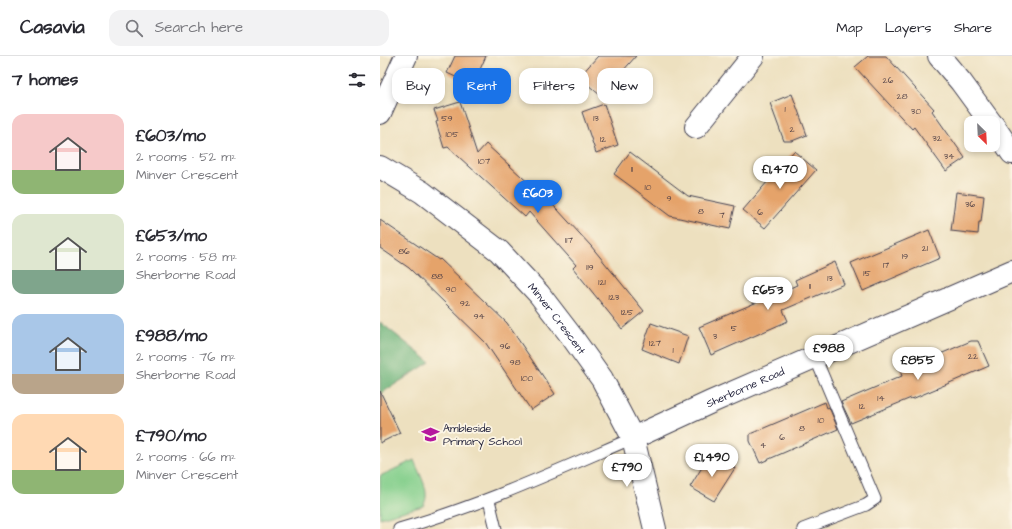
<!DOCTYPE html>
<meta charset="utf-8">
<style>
body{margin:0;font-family:"Architects Daughter",sans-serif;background:#f2f2f3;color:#2b2b33;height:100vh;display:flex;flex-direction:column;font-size:15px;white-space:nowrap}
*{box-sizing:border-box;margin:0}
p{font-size:13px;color:#7c7c81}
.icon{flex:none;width:22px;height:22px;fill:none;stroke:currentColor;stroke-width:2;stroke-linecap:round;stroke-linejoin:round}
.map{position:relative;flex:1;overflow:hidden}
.drawer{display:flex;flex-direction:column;background:#fff;width:380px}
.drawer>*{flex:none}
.top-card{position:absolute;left:12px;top:12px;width:380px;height:36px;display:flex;gap:8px}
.needle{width:26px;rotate:156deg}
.buttons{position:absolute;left:584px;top:60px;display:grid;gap:8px}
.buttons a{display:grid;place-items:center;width:36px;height:36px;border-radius:8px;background:#fff;box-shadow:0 2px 6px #0003;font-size:20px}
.price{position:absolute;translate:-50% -34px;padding:0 9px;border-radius:14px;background:#fff;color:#222;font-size:13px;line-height:26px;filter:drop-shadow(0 1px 2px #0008)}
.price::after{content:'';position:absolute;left:50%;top:24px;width:12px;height:9px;margin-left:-6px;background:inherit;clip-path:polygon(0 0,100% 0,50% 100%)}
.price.on{background:#1a73e8;color:#fff}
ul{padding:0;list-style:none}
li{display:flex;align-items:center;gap:12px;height:100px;padding:0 12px}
li span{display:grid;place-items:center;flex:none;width:112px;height:80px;border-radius:12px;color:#555}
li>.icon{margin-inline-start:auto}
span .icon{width:48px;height:48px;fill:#fffc;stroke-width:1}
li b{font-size:17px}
h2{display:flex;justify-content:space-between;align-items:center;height:48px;padding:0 12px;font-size:17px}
.tag{padding:0 14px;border-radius:12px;background:#fff;box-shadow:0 2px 6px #0003;font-size:14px;line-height:36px}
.tag.on{background:#1a73e8;color:#fff}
header{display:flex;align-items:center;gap:24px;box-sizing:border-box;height:56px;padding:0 20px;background:#fff;border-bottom:1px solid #e1e1e2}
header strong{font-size:19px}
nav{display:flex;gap:22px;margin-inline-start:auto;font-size:14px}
.search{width:280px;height:36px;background:#f2f2f3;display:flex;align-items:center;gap:10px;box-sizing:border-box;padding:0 14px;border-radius:12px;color:#7c7c81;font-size:15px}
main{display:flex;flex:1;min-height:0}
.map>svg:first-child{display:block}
</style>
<header>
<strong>Casavia</strong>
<div class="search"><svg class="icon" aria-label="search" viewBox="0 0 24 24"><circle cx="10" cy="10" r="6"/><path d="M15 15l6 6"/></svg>Search here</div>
<nav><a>Map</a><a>Layers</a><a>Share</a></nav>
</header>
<main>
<section class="drawer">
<h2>7 homes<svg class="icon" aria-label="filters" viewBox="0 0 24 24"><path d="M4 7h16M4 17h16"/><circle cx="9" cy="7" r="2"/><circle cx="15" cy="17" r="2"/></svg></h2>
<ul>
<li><span style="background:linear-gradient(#f6c9c9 70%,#8fb573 0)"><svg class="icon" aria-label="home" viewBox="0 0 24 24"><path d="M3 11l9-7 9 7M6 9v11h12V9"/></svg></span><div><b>£603/mo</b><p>2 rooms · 52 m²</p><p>Minver Crescent</p></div></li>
<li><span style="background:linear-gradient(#dfe7d0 70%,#7fa58c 0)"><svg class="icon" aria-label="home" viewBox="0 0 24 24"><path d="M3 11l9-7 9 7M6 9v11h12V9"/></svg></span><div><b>£653/mo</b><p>2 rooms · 58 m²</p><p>Sherborne Road</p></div></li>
<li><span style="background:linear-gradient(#a9c7e8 75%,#b9a48a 0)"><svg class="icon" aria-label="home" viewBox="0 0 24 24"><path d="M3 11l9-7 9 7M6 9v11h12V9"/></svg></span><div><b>£988/mo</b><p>2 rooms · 76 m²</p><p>Sherborne Road</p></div></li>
<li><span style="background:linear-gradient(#ffd9b3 70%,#8fb573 0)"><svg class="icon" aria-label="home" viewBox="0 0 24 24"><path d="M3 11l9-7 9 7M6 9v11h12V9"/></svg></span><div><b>£790/mo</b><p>2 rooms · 66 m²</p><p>Minver Crescent</p></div></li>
</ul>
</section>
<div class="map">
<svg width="632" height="473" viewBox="0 0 632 473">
<rect width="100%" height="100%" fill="#fcf5e5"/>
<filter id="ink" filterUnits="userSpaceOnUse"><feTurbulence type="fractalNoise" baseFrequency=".025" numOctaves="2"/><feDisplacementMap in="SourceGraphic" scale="8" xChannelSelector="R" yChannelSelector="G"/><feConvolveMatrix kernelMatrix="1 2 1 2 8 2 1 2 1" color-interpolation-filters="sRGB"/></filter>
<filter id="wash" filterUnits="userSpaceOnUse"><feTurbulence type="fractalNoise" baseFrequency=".012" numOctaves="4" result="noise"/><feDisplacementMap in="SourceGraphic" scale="16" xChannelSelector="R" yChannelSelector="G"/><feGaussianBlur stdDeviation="0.9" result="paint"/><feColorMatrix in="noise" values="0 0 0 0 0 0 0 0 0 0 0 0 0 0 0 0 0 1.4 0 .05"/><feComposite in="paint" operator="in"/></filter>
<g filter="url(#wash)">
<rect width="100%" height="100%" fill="#ede0bf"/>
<path fill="#84cf8c" stroke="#537864" d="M34,404C39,418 52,436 43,450L0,462V420Z"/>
<path fill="#6bb278" stroke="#466a5a" d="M0,266L50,306L0,338Z"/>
<g id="blocks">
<path fill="#e5a36b" d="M75,0H106L93,29L67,17Z
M218,0H256L221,40L199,21Z
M488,0H506L554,53L552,55L585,102L566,115L534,71L532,73L475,11Z
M412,38L427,79L412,85H404L390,47Z
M80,46L97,98L106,88L177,153L211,190L264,255L242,273L193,212L196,209L149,156L145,161L68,91L64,92L56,66L58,65L54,54Z
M224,48L238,89L216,97L202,56Z
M414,95L436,114L385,172L363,154Z
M250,96L308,140L355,150L350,173L290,160L253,132L234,118Z
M576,136L604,140L601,166H599L598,178L571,175Z
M0,164L59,204L60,203L127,267L175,338L151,354L105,286L29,212L0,192Z
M549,174L560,202L483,235L471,207Z
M455,206L464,228L403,254L408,265L331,299L319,271L417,229L415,224Z
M271,267L308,280L299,308L262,293Z
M591,285H598L609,310L532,343L531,342L471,367L461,346L522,320L520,315Z
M0,335L20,377L0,387Z
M445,346L447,352L449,351L458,373L380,407L370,385V378Z
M332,399L355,412L334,445L310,431L324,408L325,409Z"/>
</g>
</g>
<g filter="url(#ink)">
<use href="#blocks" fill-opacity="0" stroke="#403e4f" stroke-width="1"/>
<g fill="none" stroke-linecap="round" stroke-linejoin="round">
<defs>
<path id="service" d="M109,444L116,473
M19,473C100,450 176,415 253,382
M423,473L486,449L495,443L435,301"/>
<g id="minor">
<path d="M559,0L581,26L611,67"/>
<path d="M0,57L26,0"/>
<path d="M613,69L632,97"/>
<path d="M316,71L373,0"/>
<path id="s1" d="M0,111L42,136L119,195L159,238L192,281L222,323L253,382L275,473"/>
<path id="s2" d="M253,382L331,346L632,215"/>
</g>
</defs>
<use href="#service" stroke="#403e4f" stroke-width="13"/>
<use href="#minor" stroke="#403e4f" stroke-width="24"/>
<use href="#service" stroke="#fff" stroke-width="11"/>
<use href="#minor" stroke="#fff" stroke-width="22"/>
</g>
</g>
<defs>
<symbol id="school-bare" viewBox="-9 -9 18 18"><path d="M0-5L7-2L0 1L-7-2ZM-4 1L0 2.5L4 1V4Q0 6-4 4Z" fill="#b5179e" stroke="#fcf5e5" stroke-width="2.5" paint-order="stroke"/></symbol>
</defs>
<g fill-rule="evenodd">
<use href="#school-bare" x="38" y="366" width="25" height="25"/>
</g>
<g text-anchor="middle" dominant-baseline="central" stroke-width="3.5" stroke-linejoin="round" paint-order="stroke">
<g font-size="9" fill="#534247">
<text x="508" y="24">26</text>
<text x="522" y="40">28</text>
<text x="405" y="53">1</text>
<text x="536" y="55">30</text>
<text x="67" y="62">59</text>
<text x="216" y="62">13</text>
<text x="412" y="73">2</text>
<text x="72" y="78">105</text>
<text x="557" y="82">32</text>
<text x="223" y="83">12</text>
<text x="569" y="100">34</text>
<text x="104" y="105">107</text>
<text x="252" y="113">11</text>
<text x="268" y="131">10</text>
<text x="289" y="142">9</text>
<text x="590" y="148">36</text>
<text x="321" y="155">8</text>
<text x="380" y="156">6</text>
<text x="342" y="159">7</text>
<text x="189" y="184">117</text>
<text x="545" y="192">21</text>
<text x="24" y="195">86</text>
<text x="525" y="200">19</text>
<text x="506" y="209">17</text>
<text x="210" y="211">119</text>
<text x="487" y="217">15</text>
<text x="57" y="220">88</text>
<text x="450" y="222">13</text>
<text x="222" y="226">121</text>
<text x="430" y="230">11</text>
<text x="71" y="233">90</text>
<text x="234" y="241">123</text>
<text x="85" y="247">92</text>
<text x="247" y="256">125</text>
<text x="99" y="260">94</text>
<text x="354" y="272">5</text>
<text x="335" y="280">3</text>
<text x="275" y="287">127</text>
<text x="125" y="290">96</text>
<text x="293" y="294">1</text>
<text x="593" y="300">22</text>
<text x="135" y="306">98</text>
<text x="147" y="322">100</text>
<text x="501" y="342">14</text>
<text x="482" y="350">12</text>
<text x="441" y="364">10</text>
<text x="422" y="372">8</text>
<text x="402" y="381">6</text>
<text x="383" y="389">4</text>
</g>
<g font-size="11" fill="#22223b" stroke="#fcf5e5">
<text stroke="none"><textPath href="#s1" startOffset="235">Minver Crescent</textPath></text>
<text stroke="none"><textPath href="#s2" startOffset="123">Sherborne Road</textPath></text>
</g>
<g font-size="11" fill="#22223b" stroke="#fcf5e5" text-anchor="start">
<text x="63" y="372">Ambleside<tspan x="63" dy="13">Primary School</tspan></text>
</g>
</g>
</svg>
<div class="buttons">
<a><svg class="needle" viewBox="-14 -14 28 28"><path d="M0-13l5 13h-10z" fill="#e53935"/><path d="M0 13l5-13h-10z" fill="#7c7c81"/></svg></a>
</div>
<b class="price" style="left:400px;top:134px">£1,470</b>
<b class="price on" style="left:158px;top:158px">£603</b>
<b class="price" style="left:388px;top:255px">£653</b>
<b class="price" style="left:449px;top:313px">£988</b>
<b class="price" style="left:538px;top:325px">£855</b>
<b class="price" style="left:332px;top:422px">£1,490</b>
<b class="price" style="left:247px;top:432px">£790</b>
<div class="top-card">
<a class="tag">Buy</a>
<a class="tag on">Rent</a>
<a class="tag">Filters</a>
<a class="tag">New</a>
</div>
</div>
</main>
